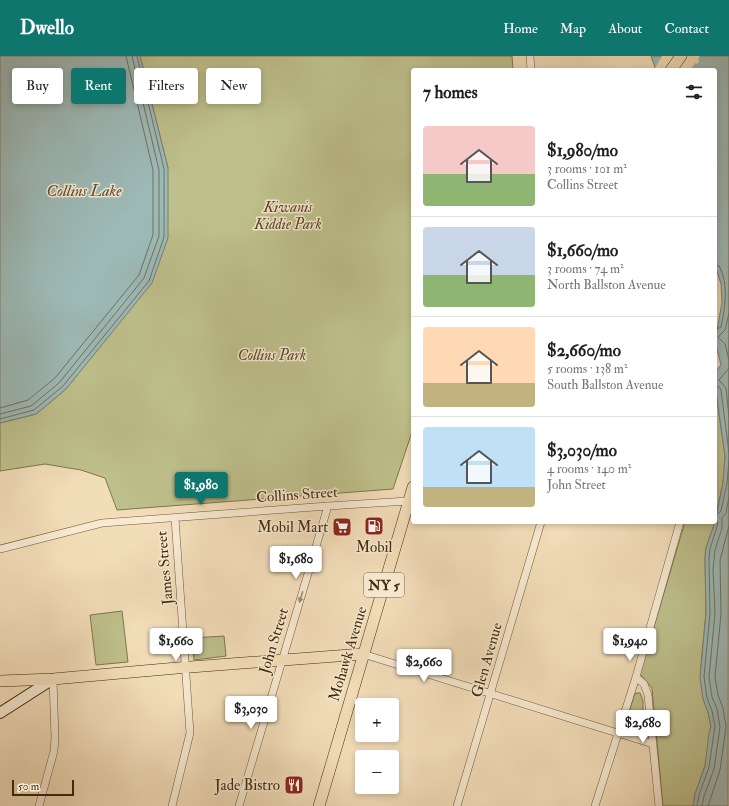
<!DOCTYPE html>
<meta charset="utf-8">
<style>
body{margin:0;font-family:"IM FELL Double Pica",serif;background:#f6f6f6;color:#202124;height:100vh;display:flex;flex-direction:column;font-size:15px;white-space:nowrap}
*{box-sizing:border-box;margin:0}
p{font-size:13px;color:#757577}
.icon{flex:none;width:22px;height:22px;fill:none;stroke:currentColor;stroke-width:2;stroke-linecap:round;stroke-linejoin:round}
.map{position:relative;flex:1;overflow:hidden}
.side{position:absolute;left:411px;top:12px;width:306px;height:456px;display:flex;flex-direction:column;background:#fff;border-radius:4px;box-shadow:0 2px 6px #0003}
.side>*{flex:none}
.guide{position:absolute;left:12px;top:12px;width:339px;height:36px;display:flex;gap:8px}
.buttons{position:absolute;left:355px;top:642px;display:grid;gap:8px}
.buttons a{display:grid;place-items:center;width:44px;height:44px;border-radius:4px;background:#fff;box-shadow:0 2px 6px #0003;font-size:20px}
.scale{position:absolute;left:12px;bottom:10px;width:62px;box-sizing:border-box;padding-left:4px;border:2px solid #442b0b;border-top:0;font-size:11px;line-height:14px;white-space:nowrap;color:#442b0b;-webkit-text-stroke:3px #f7e9d2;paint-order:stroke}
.price{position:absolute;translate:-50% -34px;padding:0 9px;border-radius:4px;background:#fff;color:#222;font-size:13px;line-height:26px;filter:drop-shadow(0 1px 2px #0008)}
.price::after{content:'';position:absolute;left:50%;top:24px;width:12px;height:9px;margin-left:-6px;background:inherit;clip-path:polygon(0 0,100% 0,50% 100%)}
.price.current{background:#0f766e;color:#fff}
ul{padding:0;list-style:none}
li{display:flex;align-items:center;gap:12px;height:100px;padding:0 12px}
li+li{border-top:1px solid #e0e0e0}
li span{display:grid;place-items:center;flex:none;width:112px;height:80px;border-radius:4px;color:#555}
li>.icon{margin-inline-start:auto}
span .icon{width:48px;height:48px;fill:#fffc;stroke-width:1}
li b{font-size:17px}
h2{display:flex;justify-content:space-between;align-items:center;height:48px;padding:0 12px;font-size:17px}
.tag{padding:0 14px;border-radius:4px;background:#fff;box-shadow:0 2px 6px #0003;font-size:14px;line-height:36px}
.tag.current{background:#0f766e;color:#fff}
header{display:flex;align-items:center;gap:24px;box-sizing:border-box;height:56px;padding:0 20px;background:#0f766e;color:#fff}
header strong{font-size:19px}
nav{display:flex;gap:22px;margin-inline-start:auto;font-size:14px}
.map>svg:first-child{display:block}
</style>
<header>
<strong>Dwello</strong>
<nav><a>Home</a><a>Map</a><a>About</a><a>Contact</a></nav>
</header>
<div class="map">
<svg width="729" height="750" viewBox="0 0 729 750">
<rect width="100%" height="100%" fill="#f2ddb9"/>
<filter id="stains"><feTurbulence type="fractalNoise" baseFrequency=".005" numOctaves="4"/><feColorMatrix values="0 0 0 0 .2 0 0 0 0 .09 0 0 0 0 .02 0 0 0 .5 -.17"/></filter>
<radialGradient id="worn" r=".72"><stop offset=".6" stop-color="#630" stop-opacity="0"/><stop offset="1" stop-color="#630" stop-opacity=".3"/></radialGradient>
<path fill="#bec08c" stroke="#81764c" d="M140,0H512L513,14H413V373L393,433L117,454L105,422L81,414L45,408L0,415V367L36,358L66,333L110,277L168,112Z
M715,328L725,400L723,427L715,464Z
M685,466H715L706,492L705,502L706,557L701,609L703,643L708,656L711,671L705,710L695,738L693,750H663L652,632L640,618Z
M122,555L128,606L96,609L90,559Z
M224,580L226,600L194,604L192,582Z
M636,637H640L643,645V677L624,672L634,640Z"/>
<path fill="#9dbab7" stroke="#798172" d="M0,0H140L168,112V182L152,227L66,333L36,358L0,367Z
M651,0H729L728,750H693L695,738L705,710L709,677L711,670L708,656L703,643L700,622L706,557L705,502L706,492L715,466L723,427L725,400L715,328V316L721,309L715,285L722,246L721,228L715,209V14H656Z"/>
<path fill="#f2ddb9" d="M662,0H700L698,3L699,5L697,8L695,7L690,14H654Z"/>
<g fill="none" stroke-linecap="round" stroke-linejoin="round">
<path stroke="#707261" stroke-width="1" d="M715,209L719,210C729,227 725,253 721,271L715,274
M729,257L725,274L718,281L725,288L729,304
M729,312L719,324L726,332L729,361
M715,330L719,331L721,334L729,397
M0,352L28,344L55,322L139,219L153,179V114L126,0
M0,358L31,350L59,327L144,222L159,180V114L132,0
M0,363L34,354L63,330L149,225L164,181V113L137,0
M715,460L721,455L727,427L729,405
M697,750L699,739L709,711L715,670L712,655L707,642L704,621L710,557L709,503L710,493L718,467L715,462
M702,750L704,740L714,713L720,671L717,653L712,641L709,621L715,557L713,514L715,494L722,472V462L726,457L729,441
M708,750L720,714L726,671L723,652L718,639L715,621L721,558L720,504L729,470"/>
<defs>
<path id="street" d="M530,0L531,14
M0,493L102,467L328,450L408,445
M363,598L653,688
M636,621L644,628L648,639L659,750
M39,750L54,695L55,682L53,623
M172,750L190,677L175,462
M239,750L328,450
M457,750L541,466
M595,750L636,621L680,466"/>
<path id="secondary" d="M0,657L53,623"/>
<path id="primary" d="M671,14L681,0
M0,625L53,623L177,612L363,598
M319,750L413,431"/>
</defs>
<use href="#street" stroke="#705836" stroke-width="8"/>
<use href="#secondary" stroke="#442b0b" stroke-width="12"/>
<use href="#primary" stroke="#442b0b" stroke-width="12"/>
<use href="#street" stroke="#f7e9d2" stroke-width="7"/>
<use href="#secondary" stroke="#f7e9d2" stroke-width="10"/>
<use href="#primary" stroke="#f2ddb9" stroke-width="11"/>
</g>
<defs><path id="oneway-solid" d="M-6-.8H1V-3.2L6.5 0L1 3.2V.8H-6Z"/></defs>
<use fill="#9e8a6e" href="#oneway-solid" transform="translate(301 541) rotate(107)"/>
<defs>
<symbol id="fuel-square" viewBox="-11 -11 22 22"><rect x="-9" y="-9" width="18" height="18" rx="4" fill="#8f2418" stroke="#f7e9d2"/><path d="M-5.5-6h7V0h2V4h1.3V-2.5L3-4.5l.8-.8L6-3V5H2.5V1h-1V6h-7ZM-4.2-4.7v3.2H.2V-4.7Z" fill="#fff"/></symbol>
<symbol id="supermarket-square" viewBox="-11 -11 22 22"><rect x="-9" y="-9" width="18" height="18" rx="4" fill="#8f2418" stroke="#f7e9d2"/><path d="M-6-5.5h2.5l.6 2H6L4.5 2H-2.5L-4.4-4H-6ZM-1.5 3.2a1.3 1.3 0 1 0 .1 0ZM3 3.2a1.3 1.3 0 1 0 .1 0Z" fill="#fff"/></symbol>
<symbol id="restaurant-square" viewBox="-11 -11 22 22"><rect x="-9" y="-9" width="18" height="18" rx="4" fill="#8f2418" stroke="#f7e9d2"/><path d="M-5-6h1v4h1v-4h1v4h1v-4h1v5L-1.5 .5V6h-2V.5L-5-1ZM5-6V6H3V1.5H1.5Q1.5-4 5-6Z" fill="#fff"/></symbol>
</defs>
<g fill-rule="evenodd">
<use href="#fuel-square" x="363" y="459" width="22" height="22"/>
<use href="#supermarket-square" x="331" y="460" width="22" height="22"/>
<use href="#restaurant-square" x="283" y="718" width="22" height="22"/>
</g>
<g text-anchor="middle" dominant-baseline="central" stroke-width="3" stroke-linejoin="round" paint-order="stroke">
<rect fill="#f7e9d2" stroke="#7a6447" stroke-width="1" x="364" y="517" width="40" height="24" rx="3"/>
<g font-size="14" font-weight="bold" fill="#442b0b">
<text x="384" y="529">NY 5</text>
</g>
<g font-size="15" font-style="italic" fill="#5c4925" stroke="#f7e9d2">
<text x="288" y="151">Kiwanis<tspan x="288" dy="17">Kiddie Park</tspan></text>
<text x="272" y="299">Collins Park</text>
</g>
<g font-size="15" fill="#442b0b" stroke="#f7e9d2">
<text transform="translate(297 439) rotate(-4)">Collins Street</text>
<text transform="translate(165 512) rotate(-95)">James Street</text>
<text transform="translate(274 585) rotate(-73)">John Street</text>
<text transform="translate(348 598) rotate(-73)">Mohawk Avenue</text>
<text transform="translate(487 604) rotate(-74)">Glen Avenue</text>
</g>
<g font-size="15" fill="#442b0b" stroke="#f7e9d2" text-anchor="end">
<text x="328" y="471">Mobil Mart</text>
<text x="374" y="491" text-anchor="middle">Mobil</text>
<text x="280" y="729">Jade Bistro</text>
</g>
<g font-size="16" font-style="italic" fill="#5a4f36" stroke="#f7e9d2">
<text x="84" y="135">Collins Lake</text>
</g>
</g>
<rect width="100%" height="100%" filter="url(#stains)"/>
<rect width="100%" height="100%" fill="url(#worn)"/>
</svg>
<div class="buttons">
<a>+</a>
<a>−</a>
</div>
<div class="scale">50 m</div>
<b class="price current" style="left:201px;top:450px">$1,980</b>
<b class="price" style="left:296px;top:524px">$1,680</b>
<b class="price" style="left:176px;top:606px">$1,660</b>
<b class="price" style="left:630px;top:606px">$1,940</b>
<b class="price" style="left:424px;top:627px">$2,660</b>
<b class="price" style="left:251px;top:674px">$3,030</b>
<b class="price" style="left:643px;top:688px">$2,680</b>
<div class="guide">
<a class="tag">Buy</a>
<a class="tag current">Rent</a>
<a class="tag">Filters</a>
<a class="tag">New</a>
</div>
<section class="side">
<h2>7 homes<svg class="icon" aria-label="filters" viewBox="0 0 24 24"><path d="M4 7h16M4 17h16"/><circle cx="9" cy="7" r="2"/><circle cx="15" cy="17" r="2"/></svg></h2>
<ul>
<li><span style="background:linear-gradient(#f6c9c9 60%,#8fb573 0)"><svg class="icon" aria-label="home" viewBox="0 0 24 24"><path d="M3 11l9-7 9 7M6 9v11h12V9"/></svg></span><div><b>$1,980/mo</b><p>3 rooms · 101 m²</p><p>Collins Street</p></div></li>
<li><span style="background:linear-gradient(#c9d6e8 60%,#8fb573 0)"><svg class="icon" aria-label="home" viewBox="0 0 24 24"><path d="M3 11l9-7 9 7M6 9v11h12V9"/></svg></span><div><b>$1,660/mo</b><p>3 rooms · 74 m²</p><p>North Ballston Avenue</p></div></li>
<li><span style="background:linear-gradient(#ffd9b3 70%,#c2b280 0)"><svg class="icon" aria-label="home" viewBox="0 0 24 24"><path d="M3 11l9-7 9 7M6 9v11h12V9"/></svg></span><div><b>$2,660/mo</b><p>5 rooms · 138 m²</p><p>South Ballston Avenue</p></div></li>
<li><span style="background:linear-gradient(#bfe0f5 75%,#c2b280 0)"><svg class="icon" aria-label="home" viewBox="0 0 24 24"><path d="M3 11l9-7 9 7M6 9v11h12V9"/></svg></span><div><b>$3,030/mo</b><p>4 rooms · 140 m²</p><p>John Street</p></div></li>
</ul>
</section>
</div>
